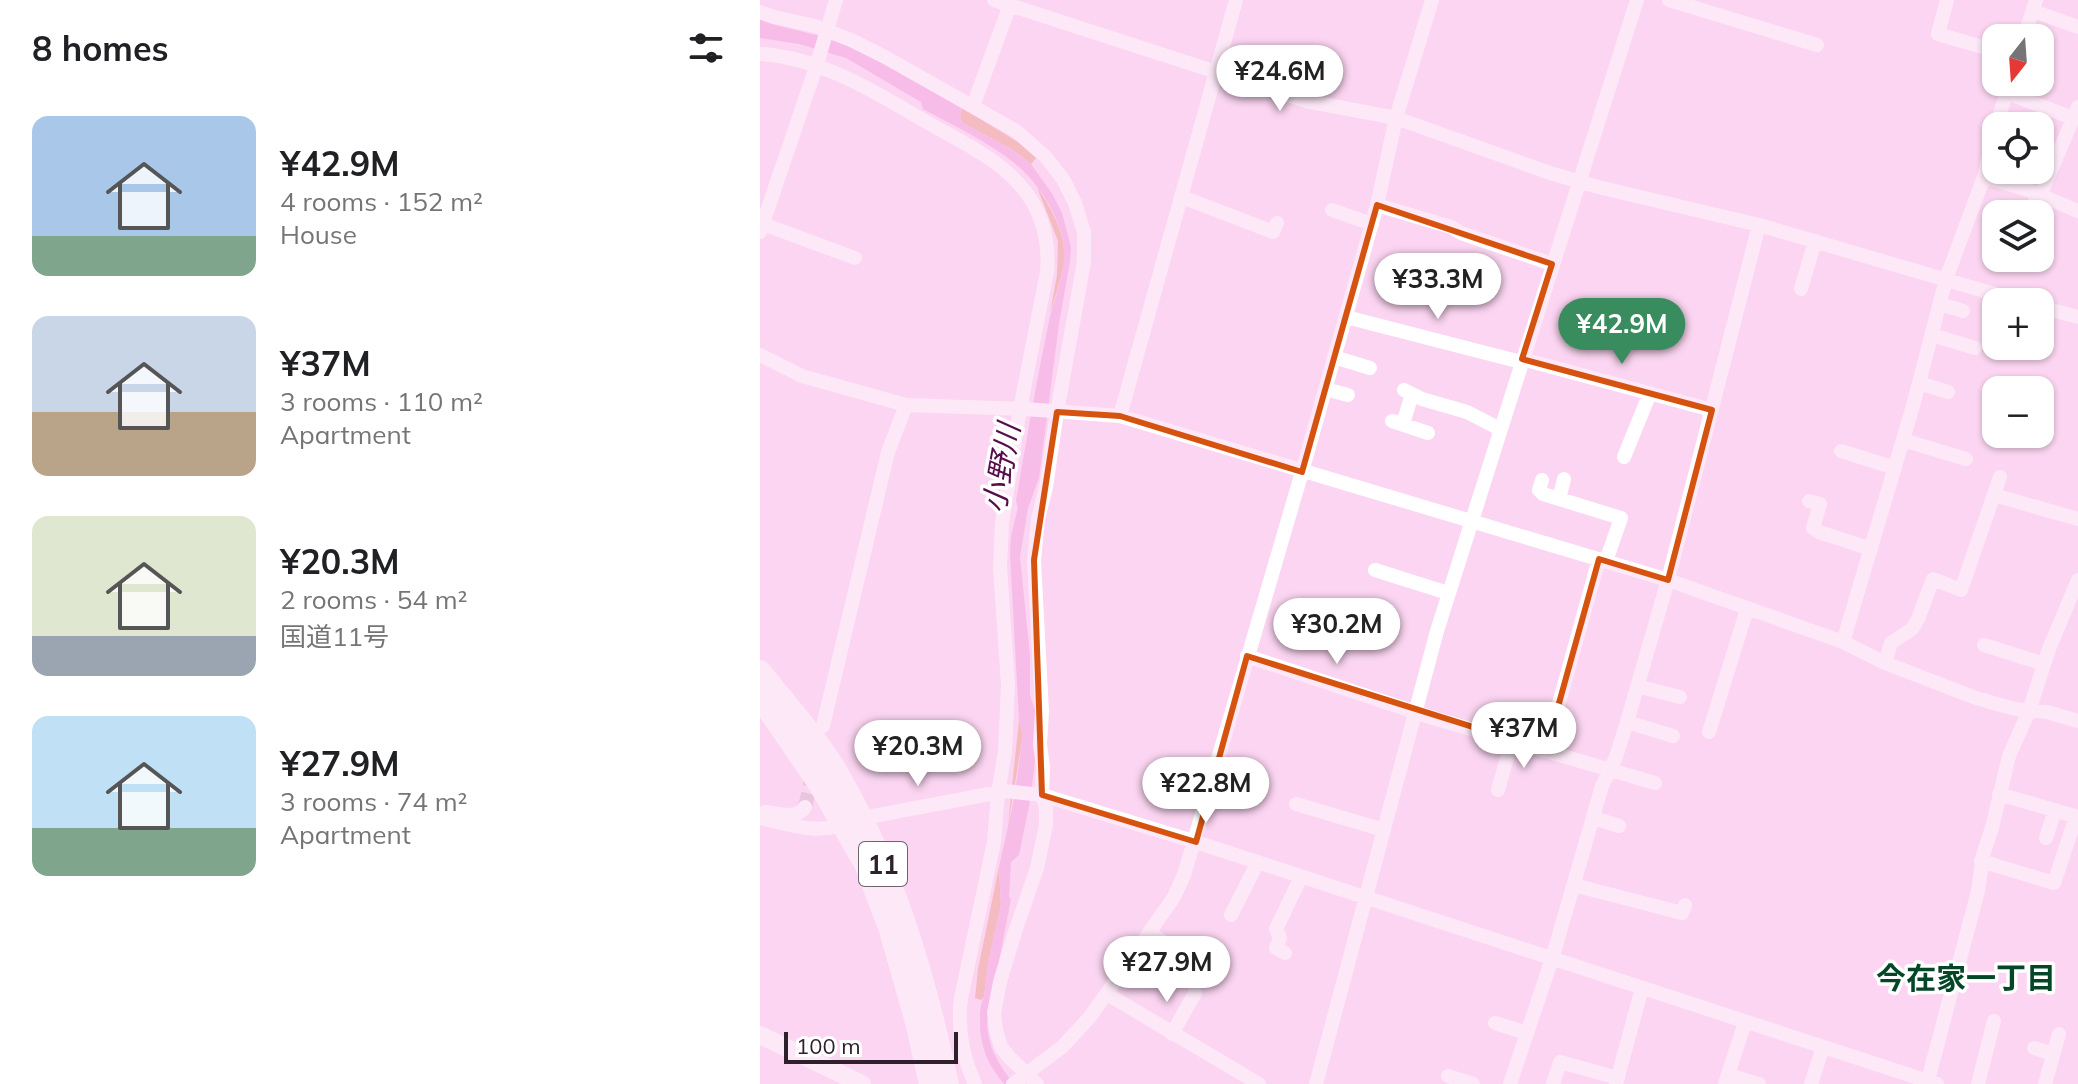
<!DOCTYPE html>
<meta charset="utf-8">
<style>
body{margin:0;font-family:Mulish,"Noto Sans JP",sans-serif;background:#f2f2f2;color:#202124;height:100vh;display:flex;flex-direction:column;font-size:30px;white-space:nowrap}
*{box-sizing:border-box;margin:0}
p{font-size:26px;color:#757577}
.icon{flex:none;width:44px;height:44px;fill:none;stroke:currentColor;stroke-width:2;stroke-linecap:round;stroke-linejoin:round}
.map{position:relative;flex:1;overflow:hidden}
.drawer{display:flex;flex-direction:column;background:#fff;width:760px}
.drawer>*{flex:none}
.needle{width:52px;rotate:197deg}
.tools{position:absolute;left:1222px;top:24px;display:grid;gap:16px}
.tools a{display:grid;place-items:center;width:72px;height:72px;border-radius:16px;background:#fff;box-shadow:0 2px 6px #0004;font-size:40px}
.scale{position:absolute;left:24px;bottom:20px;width:174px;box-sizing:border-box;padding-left:8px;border:4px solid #2f212b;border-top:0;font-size:22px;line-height:28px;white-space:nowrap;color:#2f212b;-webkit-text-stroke:6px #fff;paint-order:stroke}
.price{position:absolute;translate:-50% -68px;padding:0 18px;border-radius:28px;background:#fff;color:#222;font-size:26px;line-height:52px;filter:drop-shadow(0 2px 4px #0008)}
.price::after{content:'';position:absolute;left:50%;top:48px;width:24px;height:18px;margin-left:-12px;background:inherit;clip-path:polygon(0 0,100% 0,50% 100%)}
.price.on{background:#398c5e;color:#fff}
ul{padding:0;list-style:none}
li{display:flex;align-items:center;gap:24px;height:200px;padding:0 32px}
li span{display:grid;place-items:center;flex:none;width:224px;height:160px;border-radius:16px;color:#555}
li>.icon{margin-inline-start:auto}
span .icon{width:96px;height:96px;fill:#fffc;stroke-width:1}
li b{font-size:34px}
h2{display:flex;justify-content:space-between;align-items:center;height:96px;padding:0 32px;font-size:34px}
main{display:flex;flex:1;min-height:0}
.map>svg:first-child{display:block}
</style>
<main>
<section class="drawer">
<h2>8 homes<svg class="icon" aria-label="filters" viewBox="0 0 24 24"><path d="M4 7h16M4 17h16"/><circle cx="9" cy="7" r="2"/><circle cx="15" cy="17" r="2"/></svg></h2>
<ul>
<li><span style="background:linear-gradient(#a9c7e8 75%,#7fa58c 0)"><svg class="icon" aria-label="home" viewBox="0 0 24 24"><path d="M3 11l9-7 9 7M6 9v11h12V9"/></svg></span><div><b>¥42.9M</b><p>4 rooms · 152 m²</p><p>House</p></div></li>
<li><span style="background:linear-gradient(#c9d6e8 60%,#b9a48a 0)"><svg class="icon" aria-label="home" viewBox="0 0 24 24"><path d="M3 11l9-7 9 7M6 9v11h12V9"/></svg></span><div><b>¥37M</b><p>3 rooms · 110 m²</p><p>Apartment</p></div></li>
<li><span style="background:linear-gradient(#dfe7d0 75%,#9aa5b1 0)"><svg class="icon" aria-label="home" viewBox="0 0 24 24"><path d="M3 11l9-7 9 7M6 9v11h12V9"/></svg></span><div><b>¥20.3M</b><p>2 rooms · 54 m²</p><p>国道11号</p></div></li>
<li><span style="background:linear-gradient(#bfe0f5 70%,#7fa58c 0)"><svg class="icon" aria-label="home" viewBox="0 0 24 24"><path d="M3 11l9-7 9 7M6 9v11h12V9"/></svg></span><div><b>¥27.9M</b><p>3 rooms · 74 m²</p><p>Apartment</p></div></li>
</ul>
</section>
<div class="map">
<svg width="1318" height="1084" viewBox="0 0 1318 1084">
<rect width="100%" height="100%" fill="#fbd5f1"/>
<path fill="#ea9c86" d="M202,108L258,142L276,158L271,164L253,150L203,123L200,118Z
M277,187C292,209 307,236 304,263C301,280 295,297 290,313L297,275L298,241Z
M259,720L263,735L248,825Z
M239,867L241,905L228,963L224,997L221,1000L215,998L218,969Z"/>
<path fill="#f29ddd" d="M0,20C27,30 56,33 83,43C123,59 165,87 202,108L200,118L203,123L253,150L271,164L293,195L302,213L311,247L310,261L299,324L279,478L268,508L260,557L270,656V695L274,708H277L276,753L270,801L259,855L251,862L249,897L251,899L227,1023C228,1048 239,1065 254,1084H244C228,1065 220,1047 220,1023C220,1013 220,1005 224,997L228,963L241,905L239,867L254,799L263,735L259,720L250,553L251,536L258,508L256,501C266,442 276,384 288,326C293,299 308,270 303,243C300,220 285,195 270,178C246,150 196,127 163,109L161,102L86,58L39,44L0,38Z"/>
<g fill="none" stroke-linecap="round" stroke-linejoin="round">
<path stroke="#d2b1c9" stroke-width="14" stroke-dasharray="14 7" stroke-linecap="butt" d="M45,807L53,773"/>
<path stroke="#fff" stroke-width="14" d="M234,0L546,101L636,118L790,173L838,187L999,225L1262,302
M909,0L1057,45
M1187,0L1178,34L1236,51
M1273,11L1318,27
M0,12L14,17L55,26L91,40L125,57L256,131L285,156L303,179L315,203L324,232V261L319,290L297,412L286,487L278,519L274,560L282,711L280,744L283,767L282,795L286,808V825L277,868L255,932L240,982L234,1013L236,1030L241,1047L250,1058L277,1084
M1264,38L1276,0
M0,54C61,57 118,94 170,124C207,145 248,163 272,201C285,223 289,247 287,272L260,409L242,523L240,566L248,685L245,752L238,793L234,842L201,998C197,1029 202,1056 215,1084
M1247,93L1313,118
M213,106L250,5
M1236,126L1250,82
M1224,177L1265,189L1318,211
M1280,196L1318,107
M422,197L513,232L517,223
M617,205L691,227L701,233L792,264
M572,210L612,224
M1271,214L1277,194
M3,224L95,258
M0,232L56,67L76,0
M1041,289L1055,241
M1180,304L1203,311
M1280,307L1318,317
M586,317L761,362
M1172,335L1215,348
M0,355L42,376L146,405L265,409L360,416L908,580L1083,642L1125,663L1216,698L1255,709L1287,712L1318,721
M574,357L610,368
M762,359L952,410
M1159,383L1188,392
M565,389L588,395
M644,390L662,399L707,412L740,429
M360,416L476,0
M632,421L668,433
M643,424L652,394
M1143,440L1206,459
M1081,451L1135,468
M864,457L890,393
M782,480L779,490L783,494L861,518L846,561
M1234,495L1318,519
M799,499L804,479
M1049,501L1060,504L1053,528L1059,532L1111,549
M615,570L688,593
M1083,642L1153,406L1186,279L1224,177L1236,127
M1224,645L1284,664
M487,656L673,718L895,783
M1125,663L1131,643L1152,629L1158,619L1173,579L1201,590L1240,477
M877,686L920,697
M867,722L913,736
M63,726L128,452L146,405
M949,732L987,609
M786,750L839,559
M738,790L752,740
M1239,794L1318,817
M536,804L624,830
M5,812C19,813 37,820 45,807
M0,818C42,828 61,836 103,818L245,791L282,795L436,842L1177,1084
M834,818L859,826
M1286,838L1295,810
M1221,861L1294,883L1316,817
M814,885L922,913L925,905
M471,915L498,862
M390,933L424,956L412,975
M525,953L516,948L520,938L516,929L541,877
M347,994L499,1084
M735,1023L767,1033
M412,1034L435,993
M1274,1048L1293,1054
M968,1075L999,1084
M688,1076L713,1084
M253,1084L302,1047L330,1017L414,897L424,875L542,472L617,205L636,118L672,0
M556,1084L677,631L877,0
M750,1084L792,959L842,786L856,757L867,722L908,580L999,225
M793,1084L800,1062L858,1078
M856,1084L882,988
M965,1084L985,1022
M1051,1084L1063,1047
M1167,1084L1218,891L1223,855L1232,828L1249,756L1269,711L1289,649L1318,580
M1218,1084L1234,1021
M1285,1084L1299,1034"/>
<path stroke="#fff" stroke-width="18" d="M0,1035L102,1084"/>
<path stroke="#fff" stroke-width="22" d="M0,671C27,705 60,741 81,779C135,873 165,978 188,1084
M0,698L59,784L105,864L129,927L156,1022L170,1084"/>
</g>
<path d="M0 0H1318V1084H0ZM617,205L792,264L762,359L952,410L908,580L839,559L786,750L487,656L436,842L282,795L274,560L297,412L360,416L542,472Z" fill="#fbd5f1" fill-opacity=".55" fill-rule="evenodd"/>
<path fill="none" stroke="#d6530f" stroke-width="6" stroke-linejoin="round" d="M617,205L792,264L762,359L952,410L908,580L839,559L786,750L487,656L436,842L282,795L274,560L297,412L360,416L542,472Z"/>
<g text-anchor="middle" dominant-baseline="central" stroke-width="7" stroke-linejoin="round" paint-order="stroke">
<rect fill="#fff" stroke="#6d646b" stroke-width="2" x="99" y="842" width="48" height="44" rx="6"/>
<g font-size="26" font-weight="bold" fill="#2f212b">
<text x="123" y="864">11</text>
</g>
<g font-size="30" font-style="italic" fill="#580d4b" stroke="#fff">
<text transform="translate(241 468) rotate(-80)">小野川</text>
</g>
<g font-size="30" font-weight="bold" fill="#064628" stroke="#fff">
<text x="1206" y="978">今在家一丁目</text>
</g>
</g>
</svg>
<div class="tools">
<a><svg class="needle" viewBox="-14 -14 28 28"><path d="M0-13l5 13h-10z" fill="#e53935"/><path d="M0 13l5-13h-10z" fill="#757577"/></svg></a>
<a><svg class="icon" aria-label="locate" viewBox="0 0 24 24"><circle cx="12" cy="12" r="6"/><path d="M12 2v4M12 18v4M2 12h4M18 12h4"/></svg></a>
<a><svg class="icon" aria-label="layers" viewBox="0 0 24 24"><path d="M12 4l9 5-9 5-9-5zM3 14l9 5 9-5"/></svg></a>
<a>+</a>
<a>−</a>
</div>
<div class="scale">100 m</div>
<b class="price" style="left:520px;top:113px">¥24.6M</b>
<b class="price" style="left:678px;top:321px">¥33.3M</b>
<b class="price on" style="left:862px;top:366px">¥42.9M</b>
<b class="price" style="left:577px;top:666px">¥30.2M</b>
<b class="price" style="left:764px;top:770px">¥37M</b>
<b class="price" style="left:158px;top:788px">¥20.3M</b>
<b class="price" style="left:446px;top:825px">¥22.8M</b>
<b class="price" style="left:407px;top:1004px">¥27.9M</b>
</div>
</main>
